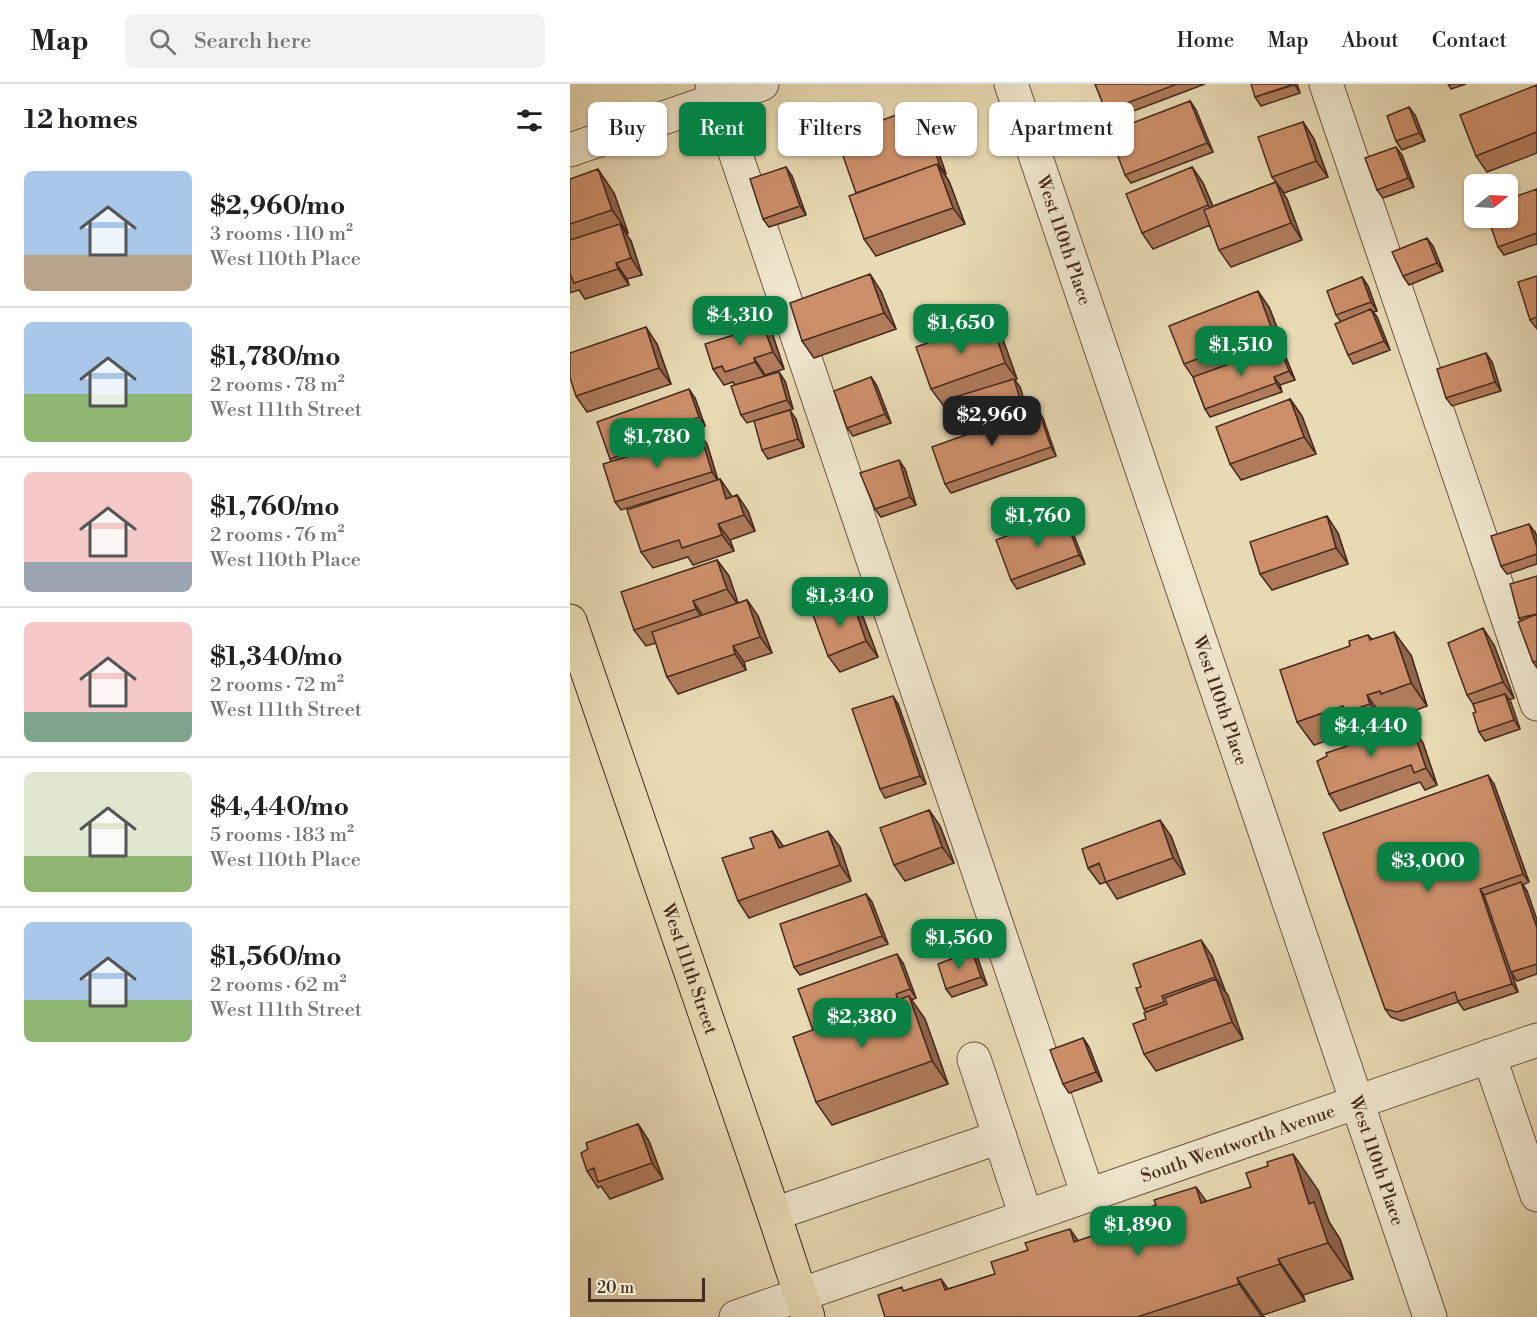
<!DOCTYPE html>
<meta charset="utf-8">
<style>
body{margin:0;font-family:"Libre Bodoni",serif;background:#f2f2f2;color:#202124;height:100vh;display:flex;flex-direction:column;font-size:22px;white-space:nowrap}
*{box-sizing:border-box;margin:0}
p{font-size:20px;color:#757577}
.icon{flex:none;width:33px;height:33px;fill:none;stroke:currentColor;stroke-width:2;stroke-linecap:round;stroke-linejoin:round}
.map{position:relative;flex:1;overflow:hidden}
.panel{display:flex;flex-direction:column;background:#fff;width:570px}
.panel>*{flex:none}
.banner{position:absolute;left:18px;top:18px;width:570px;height:54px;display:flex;gap:12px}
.needle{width:39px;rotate:72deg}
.tools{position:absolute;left:894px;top:90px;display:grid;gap:12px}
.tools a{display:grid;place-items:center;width:54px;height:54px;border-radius:9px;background:#fff;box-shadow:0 2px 4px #0004;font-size:30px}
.scale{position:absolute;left:18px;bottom:15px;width:117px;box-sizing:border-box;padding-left:6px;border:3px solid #462b1f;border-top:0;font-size:16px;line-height:21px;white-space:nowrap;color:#462b1f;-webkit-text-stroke:4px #f0e7ce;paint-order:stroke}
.price{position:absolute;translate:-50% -51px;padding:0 14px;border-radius:12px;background:#0b8043;color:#fff;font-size:20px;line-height:39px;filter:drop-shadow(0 2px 3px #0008)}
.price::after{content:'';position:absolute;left:50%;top:36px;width:18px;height:14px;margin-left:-9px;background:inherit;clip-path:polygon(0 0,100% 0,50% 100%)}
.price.selected{background:#222;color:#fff}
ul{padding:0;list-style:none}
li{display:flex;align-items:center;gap:18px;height:150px;padding:0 24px}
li+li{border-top:2px solid #e0e0e0}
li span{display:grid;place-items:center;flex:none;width:168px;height:120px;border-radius:9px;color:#555}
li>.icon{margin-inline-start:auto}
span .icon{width:72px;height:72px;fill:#fffc;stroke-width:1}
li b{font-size:26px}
h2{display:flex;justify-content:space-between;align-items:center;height:72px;padding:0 24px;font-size:26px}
.tag{padding:0 21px;border-radius:9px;background:#fff;box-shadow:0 2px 4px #0004;font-size:21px;line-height:54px}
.tag.selected{background:#0b8043;color:#fff}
header{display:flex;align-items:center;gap:36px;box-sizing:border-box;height:84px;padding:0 30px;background:#fff;border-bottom:2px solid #e0e0e0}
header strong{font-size:28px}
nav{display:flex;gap:33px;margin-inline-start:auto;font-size:21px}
.search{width:420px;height:54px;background:#f2f2f2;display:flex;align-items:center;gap:15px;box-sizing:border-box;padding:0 21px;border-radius:9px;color:#757577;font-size:22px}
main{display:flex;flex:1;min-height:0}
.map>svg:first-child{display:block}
</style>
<header>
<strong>Map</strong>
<div class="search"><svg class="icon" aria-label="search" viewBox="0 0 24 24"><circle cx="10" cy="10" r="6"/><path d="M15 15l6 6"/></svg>Search here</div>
<nav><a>Home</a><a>Map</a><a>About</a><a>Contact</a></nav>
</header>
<main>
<section class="panel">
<h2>12 homes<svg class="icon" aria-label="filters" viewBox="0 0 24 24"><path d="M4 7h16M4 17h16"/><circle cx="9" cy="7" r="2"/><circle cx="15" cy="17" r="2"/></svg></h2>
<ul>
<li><span style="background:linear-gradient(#a9c7e8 70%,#b9a48a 0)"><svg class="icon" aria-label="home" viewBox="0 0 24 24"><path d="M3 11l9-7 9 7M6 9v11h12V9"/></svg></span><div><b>$2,960/mo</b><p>3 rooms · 110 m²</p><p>West 110th Place</p></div></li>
<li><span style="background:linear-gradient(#a9c7e8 60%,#8fb573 0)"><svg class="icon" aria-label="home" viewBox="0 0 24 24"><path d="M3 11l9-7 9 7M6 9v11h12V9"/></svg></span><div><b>$1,780/mo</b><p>2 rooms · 78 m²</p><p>West 111th Street</p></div></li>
<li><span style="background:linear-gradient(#f6c9c9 75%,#9aa5b1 0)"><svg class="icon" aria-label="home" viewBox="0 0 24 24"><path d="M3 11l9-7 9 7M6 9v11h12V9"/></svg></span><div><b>$1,760/mo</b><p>2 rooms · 76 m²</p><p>West 110th Place</p></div></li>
<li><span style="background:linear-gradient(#f6c9c9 75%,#7fa58c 0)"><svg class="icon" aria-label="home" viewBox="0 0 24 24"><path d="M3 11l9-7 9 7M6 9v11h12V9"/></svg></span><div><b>$1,340/mo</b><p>2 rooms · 72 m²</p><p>West 111th Street</p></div></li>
<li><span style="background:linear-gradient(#dfe7d0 70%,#8fb573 0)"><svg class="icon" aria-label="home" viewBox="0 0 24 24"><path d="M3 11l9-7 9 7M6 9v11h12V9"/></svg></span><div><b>$4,440/mo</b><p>5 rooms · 183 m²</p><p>West 110th Place</p></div></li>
<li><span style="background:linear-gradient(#a9c7e8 65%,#8fb573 0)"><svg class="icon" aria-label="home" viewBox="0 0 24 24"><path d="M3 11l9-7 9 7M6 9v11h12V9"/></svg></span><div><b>$1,560/mo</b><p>2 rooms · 62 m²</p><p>West 111th Street</p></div></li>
</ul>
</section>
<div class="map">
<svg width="967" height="1233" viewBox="0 0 967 1233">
<rect width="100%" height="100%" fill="#e8dab4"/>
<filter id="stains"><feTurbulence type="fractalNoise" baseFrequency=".00333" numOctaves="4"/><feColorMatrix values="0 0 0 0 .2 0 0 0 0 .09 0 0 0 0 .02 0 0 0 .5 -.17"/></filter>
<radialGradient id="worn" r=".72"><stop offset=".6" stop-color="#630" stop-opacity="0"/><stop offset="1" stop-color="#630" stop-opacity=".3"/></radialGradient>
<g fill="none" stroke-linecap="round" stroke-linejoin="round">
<defs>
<g id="minor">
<path d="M142,0L518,1111"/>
<path id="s1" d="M441,0L860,1233"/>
<path d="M756,0L967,620"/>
<path d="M0,66L192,0"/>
<path d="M919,972L967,1111"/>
<path d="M404,975L456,1132"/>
<path d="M204,1130L430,1053"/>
<path id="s2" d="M166,1233L967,956"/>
</g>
<g id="major">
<path id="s3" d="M0,537L204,1130L238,1233"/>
</g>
</defs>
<use href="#minor" stroke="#6e5744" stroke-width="35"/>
<use href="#major" stroke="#462b1f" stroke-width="35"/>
<use href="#minor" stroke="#f0e7ce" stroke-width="33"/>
<use href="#major" stroke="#e8dab4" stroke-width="33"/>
</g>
<path fill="#af7b5b" stroke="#462b1f" stroke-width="1.5" d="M525,0H635L542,35L536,27Z
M727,0L730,9L691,22L685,13Z
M878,0H896L881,5Z
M967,1V69L917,88L906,72Z
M620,17L626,26L643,68L561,99L555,91Z
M845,31L855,57L832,66L826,57Z
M346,34L349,44L362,49L376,90L375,91L379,97L395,140L306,172L294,155L286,109L303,59Z
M733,38L744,55L758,93L714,109L702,93Z
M832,71L844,103L813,114L807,106Z
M622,83L633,99L643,122L706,98L717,115L732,156L661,183L649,166L640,141L583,165L572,149Z
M222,92L236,131L199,143L193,135Z
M0,95L44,109L58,149L56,150L61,157L72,191L57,195L59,201L15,215L9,206L0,209Z
M967,105V160L934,171L928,163Z
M863,162L873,187L839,201L833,192Z
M967,192V245L960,236Z
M792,193L798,202L807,227L803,228L807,233L820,266L783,280L778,271L771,238L766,231Z
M311,207L326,245L244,274L232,257Z
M699,223L714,262L710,264L715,271L725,296L710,301L712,308L640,333L635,325L623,293L614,280Z
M202,249L214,285L195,291V292L215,297L223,325L177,339L171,331L165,301L163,298L154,301L143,285Z
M432,253L447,295L445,296L450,303L458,329L473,334L486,372L381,409L375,400L398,350L396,347L386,316L373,321L361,305Z
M87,260L101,300L17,328L6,312Z
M922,278L931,307L882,322L876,314Z
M301,293L307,302L321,339L283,352L277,344Z
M125,314L135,342L112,349L115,357L131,352L137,360L148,396L150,395L162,413L167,411L178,427L185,447L160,456L164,467L123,481L118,473L83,484L71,468L110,408L51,426L45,418L41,377L40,375Z
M720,315L732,332L746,370L671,396L660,380Z
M226,335L234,363L198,375L192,366Z
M335,385L346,421L311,433L305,425Z
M494,431L499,439L515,480L447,505L441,496Z
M965,448L967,453V480L937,490L931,482Z
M768,449L778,480L702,506L690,490Z
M147,476L159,492L168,519L177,516L188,532L202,569L174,578L176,586L108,610L97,593L86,559L76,562L64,546Z
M967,492V584L963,578L951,537L949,534Z
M293,533L308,573L270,588L258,572Z
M798,551L802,555L841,571L857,622L827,633L825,630L813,634L817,643L792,652L788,646L744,661L727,638Z
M924,561L944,614L939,616L950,645L915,657L909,648L906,628L903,620L897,611Z
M328,620L356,700L315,714L310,705Z
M842,643L853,659L867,701L855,706L850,698L770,727L759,710L777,662L811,648L834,647Z
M924,700L959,798L953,801L957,807L967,836V890L947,897L941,888L926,845L948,908L894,926L888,918L832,937L821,933L815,925Z
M359,726L370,742L384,779L335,797L324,781Z
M202,747L213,762L270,763L281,797L179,834L168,817L184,764Z
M601,752L615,790L547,815L536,798L530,800L518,784Z
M296,810L302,818L318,860L230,891L224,883Z
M642,872L673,955L586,987L574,970L576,935V928L574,925Z
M408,875L417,901L382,913L376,905Z
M333,879L346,914L341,916L355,935L378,1000L262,1041L246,1018L243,946Z
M513,954L519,963L532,997L499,1009L493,1000Z
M68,1040L79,1057L93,1095L40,1115L31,1102L28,1104L17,1087L18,1065Z
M748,1106L759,1138L770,1155L783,1195L733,1211L735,1217L693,1231L694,1233H315L334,1207L378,1205L425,1190L508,1157L526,1153L636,1118Z"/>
<path fill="#8f644a" stroke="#462b1f" stroke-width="1.5" d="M724,0H727L730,9Z
M620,17L626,26L643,68L637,59Z
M839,23L845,31L855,57L849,49Z
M340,26L346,34L352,53L346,45Z
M733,38L744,55L758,93L746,77Z
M356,41L362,49L376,90L370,82Z
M826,63L832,71L844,103L838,94Z
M367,80L379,97L395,140L383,124Z
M216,83L222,92L236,131L230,122Z
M622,83L633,99L649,138L638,121Z
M28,85L44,109L58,149L42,126Z
M706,98L717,115L732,156L721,139Z
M50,140L61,157L72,191L61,174Z
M857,154L863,162L873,187L867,179Z
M46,179L57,195L59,201L48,185Z
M300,190L311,207L326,245L314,229Z
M792,193L798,202L807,227L801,218Z
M688,207L699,223L714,262L702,246Z
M801,225L807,233L820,266L814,257Z
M190,233L202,249L214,285L203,268Z
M421,237L432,253L447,295L435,279Z
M76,243L87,260L101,300L89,284Z
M709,262L715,271L725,296L719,287Z
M916,269L922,278L931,307L925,298Z
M184,274L195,291L196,294L185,278Z
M209,288L215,297L223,325L217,316Z
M301,293L307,302L321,339L315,330Z
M704,293L710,301L712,308L706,299Z
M444,295L450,303L460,337L454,329Z
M119,305L125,314L135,342L129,333Z
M720,315L732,332L746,370L734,353Z
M468,325L473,334L486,372L481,363Z
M220,326L226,335L234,363L228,355Z
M106,341L112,349L115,359L109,350Z
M131,352L137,360L148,397L142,388Z
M329,376L335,385L346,421L340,413Z
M150,395L161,411L167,431L156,415Z
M167,411L178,427L185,447L174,431Z
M494,431L499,439L515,480L509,471Z
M757,432L768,449L778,480L766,464Z
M148,440L160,456L164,467L152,451Z
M959,440L965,448L967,453V463Z
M147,476L159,492L169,522L157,505Z
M177,516L188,532L202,569L190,553Z
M282,516L293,533L308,573L296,557Z
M123,517L134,533L137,542L126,525Z
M913,544L924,561L944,614L933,598Z
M824,548L841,571L857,622L841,599Z
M163,562L174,578L176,586L165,570Z
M935,610L941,618L950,645L944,636Z
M797,611L813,634L817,643L800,620Z
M323,612L328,620L356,700L350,692Z
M842,643L853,659L867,701L856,684Z
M918,691L924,700L959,798L953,790Z
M359,726L370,742L384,779L372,763Z
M590,736L601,752L615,790L603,774Z
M202,747L214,763L209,764Z
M258,747L270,763L281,797L270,781Z
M951,798L957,807L967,836V844Z
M910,805L916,814L948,908L942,900Z
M296,810L302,818L318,860L312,852Z
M631,856L642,872L656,909L645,893Z
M402,867L408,875L417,901L411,893Z
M327,870L333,879L346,914L340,905Z
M646,895L658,911L673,955L662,938Z
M339,912L355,935L378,1000L362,977Z
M513,954L519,963L532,997L526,988Z
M68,1040L79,1057L93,1095L82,1079Z
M723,1070L748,1106L759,1138L770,1155L783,1195L758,1159L739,1120Z
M626,1103L652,1139L631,1119Z
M500,1145L525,1181L504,1158Z
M708,1175L733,1211L735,1217L710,1180Z
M667,1194L693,1231L694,1233H692L669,1200Z
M371,1195L397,1231L375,1206Z"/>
<path fill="#cc8f6a" stroke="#462b1f" stroke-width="1.5" d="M525,0H607L536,27Z
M681,0H724L685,13Z
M967,1V48L906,72L890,31Z
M620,17L637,59L555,91L539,48Z
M839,23L849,49L826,57L817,32Z
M340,26L346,45L356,41L370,82H369L367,80L286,109L272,69L303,59L296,42Z
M733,38L746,77L702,93L688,53Z
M826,63L838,94L807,106L795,74Z
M367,80L383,124L294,155L279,112Z
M216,83L230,122L193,135L180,95Z
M622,83L638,121L572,149L556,110Z
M28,85L42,126L0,140V95Z
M706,98L721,139L649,166L634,126Z
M967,105V149L928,163L918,134H938V115Z
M50,140L61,174L46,179L48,185L4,199L0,189V156Z
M857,154L867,179L833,192L822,168Z
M300,190L314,229L232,257L220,219Z
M967,192V233L960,236L948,198Z
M792,193L801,218L766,231L757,207Z
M688,207L702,246L614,280L599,242Z
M801,225L814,257L778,271L765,240Z
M190,233L203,268L184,274L185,278L155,288L152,282L143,285L135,260L170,249L167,241Z
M421,237L435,279L361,305L346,263Z
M76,243L89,284L6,312L0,294V269Z
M709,262L719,287L704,293L706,299L635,325L623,293Z
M916,269L925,298L876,314L867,285Z
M209,288L217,316L171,331L161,302Z
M301,293L315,330L277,344L264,307Z
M444,295L454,329L396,347L385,313Z
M119,305L129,333L106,341L109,350L40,375L27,338Z
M720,315L734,353L660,380L646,343Z
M468,325L481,363L375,400L362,363Z
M220,326L228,355L192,366L184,337Z
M131,352L142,388L45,418L33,380L99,360V362Z
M329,376L340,413L305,425L290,389Z
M150,395L156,415L167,411L174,431L148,440L152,451L112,464L109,456L71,468L57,426Z
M494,431L509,471L441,496L426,456Z
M757,432L766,464L690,490L680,458Z
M959,440L967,463V470L931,482L921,452Z
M147,476L157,505L123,517L126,525L64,546L51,508Z
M967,492V530L949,534L940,500Z
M177,516L190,553L163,562L165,570L97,593L82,548Z
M282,516L296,557L258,572L243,531Z
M967,530V577L963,578L948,538Z
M913,544L933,598L897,611L878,559Z
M824,548L841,599L811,610L810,607L797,611L800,620L776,628L773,622L727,638L710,586L780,562L779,557L798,551L800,556Z
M935,610L944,636L909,648L903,629L906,628L903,620Z
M323,612L350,692L310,705L282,625Z
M831,642L832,647L842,643L856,684L844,689L841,681L759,710L747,677L757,672L756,669L777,662L775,659L809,646L811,649Z
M918,691L953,790L910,805L942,900L888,917L885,908L827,928L815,925L753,749Z
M359,726L372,763L324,781L310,744Z
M590,736L603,774L536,798L529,779L518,784L512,765Z
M202,747L209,764L258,747L270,781L168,817L152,774L184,764L180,754Z
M951,798L967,844V880L941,888L914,811Z
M296,810L312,852L224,883L210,840Z
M631,856L645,893L592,912L594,918L574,925L566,904L571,903L563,880Z
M402,867L411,893L376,905L368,880Z
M327,870L340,905L326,910L328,916L243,946L228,905Z
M646,895L662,938L574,970L563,940L576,935L574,929L597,920L595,914Z
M339,912L362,977L246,1018L223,953Z
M513,954L526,988L493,1000L480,966Z
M68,1040L82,1079L28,1098L24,1084L17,1087L11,1069L18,1065L16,1059Z
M723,1070L739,1120L744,1118L758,1159L708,1175L710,1180L667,1194L669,1200L567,1233H315L308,1211L332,1203L333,1207L371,1195L375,1206L425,1190L421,1178L458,1166L455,1159L500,1145L504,1158L525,1151L526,1154L552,1145L548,1133L586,1121L584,1116L626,1103L631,1119L681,1103L676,1089L698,1082L697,1078Z"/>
<g text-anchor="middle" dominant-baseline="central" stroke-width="5" stroke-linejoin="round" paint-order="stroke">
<g font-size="18" fill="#462b1f" stroke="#f0e7ce">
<text stroke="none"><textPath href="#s1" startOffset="165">West 110th Place</textPath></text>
<text stroke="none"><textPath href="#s1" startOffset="651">West 110th Place</textPath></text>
<text stroke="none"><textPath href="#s3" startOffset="368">West 111th Street</textPath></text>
<text stroke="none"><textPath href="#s2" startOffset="531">South Wentworth Avenue</textPath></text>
<text stroke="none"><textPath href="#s1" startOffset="1137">West 110th Place</textPath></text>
</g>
</g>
<rect width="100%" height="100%" filter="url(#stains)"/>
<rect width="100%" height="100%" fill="url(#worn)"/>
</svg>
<div class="tools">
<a><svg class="needle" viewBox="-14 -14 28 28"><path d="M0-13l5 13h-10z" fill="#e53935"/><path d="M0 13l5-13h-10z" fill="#757577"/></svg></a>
</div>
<div class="scale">20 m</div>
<b class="price" style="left:170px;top:263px">$4,310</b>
<b class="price" style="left:391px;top:271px">$1,650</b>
<b class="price" style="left:671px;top:293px">$1,510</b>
<b class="price selected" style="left:422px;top:363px">$2,960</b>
<b class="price" style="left:87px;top:385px">$1,780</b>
<b class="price" style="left:468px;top:464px">$1,760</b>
<b class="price" style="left:270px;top:544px">$1,340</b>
<b class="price" style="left:801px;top:674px">$4,440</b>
<b class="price" style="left:858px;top:809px">$3,000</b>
<b class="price" style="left:389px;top:886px">$1,560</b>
<b class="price" style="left:292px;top:965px">$2,380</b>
<b class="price" style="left:568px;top:1173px">$1,890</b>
<div class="banner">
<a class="tag">Buy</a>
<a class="tag selected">Rent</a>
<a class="tag">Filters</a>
<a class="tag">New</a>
<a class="tag">Apartment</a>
</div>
</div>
</main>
